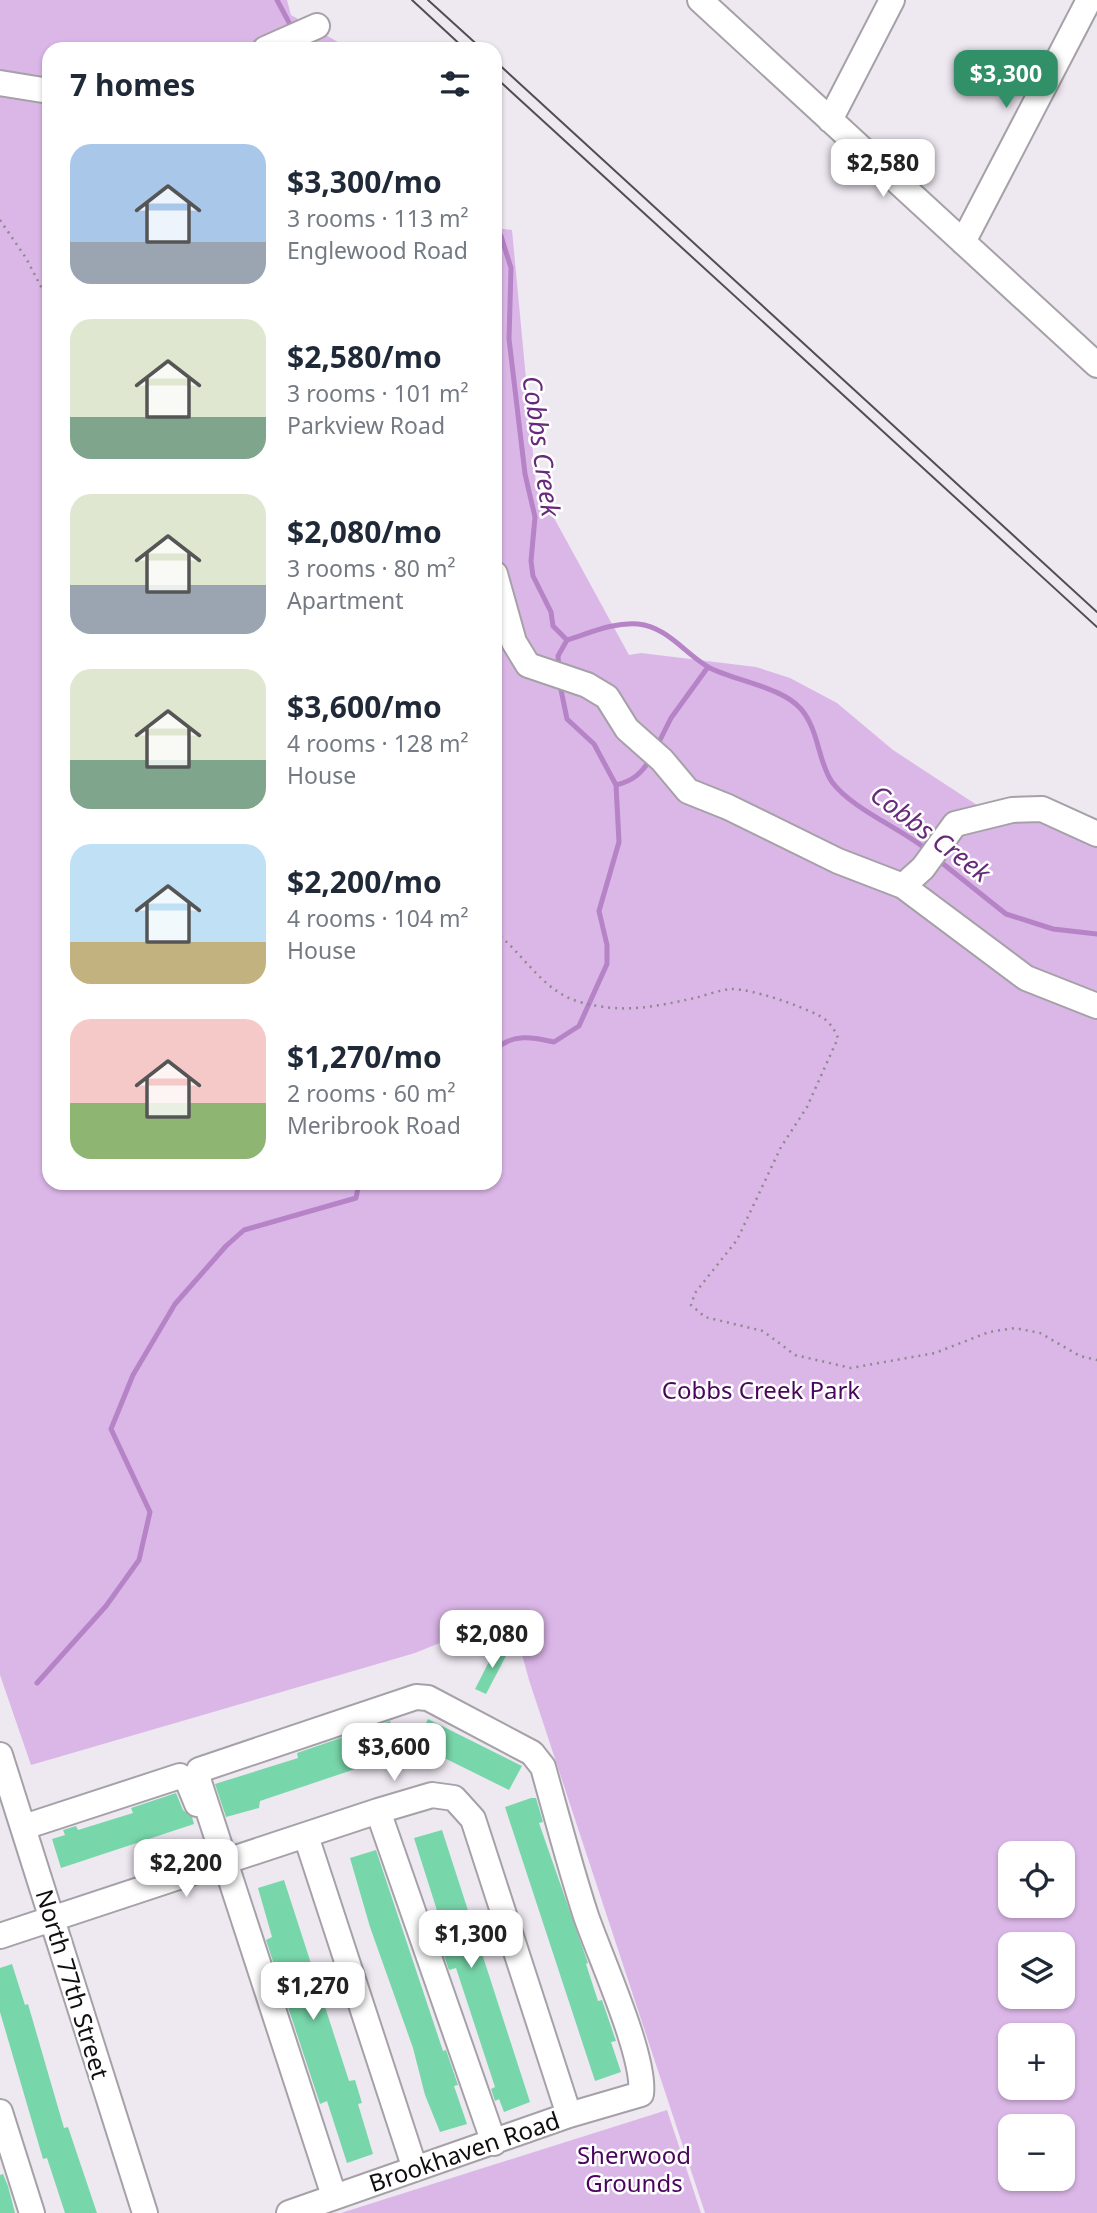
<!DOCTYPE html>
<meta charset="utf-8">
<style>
body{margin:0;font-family:"Noto Sans",sans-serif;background:#f6f6f7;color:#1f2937;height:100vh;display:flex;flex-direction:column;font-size:26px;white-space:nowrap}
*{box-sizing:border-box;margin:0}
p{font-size:23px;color:#747a83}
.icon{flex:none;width:38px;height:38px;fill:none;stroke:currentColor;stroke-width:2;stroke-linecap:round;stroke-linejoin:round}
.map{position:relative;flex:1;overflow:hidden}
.panel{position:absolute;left:42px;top:42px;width:460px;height:1148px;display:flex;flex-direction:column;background:#fff;border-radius:21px;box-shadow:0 2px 5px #0004}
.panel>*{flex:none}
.tools{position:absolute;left:998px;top:1841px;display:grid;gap:14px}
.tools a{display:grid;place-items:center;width:77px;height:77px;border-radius:14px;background:#fff;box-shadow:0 2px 5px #0004;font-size:35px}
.price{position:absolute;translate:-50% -60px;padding:0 16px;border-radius:14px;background:#fff;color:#222;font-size:23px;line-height:46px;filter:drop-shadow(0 2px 4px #0008)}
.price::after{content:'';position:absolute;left:50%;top:42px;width:21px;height:16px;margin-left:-10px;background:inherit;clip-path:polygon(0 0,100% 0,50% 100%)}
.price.active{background:#319068;color:#fff}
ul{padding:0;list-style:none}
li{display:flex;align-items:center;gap:21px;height:175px;padding:0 28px}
li span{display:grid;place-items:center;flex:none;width:196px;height:140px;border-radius:21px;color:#555}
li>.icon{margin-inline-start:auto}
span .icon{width:84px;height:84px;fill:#fffc;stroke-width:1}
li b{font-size:30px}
h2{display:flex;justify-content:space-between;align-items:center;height:84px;padding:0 28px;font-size:30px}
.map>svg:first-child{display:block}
</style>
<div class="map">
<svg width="1097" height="2213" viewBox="0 0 1097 2213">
<rect width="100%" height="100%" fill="#eee8f1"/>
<path fill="#dbb7e8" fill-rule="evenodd" d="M0,0H287L291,15L350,49H49V1183H495V228L512,230L536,485L629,655L641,653L756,667L790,678L837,703L893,750L983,809L1097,829V2213H705L529,1680L511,1614L415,1653L31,1765L0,1675ZM1010,1853H1062V1906H1010ZM1010,1944H1062V1997H1010ZM1010,2035H1062V2088H1010ZM1010,2126H1062V2179H1010Z
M667,2110L701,2213H341Z"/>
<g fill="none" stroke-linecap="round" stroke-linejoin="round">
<path stroke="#b583c6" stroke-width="5" d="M277,0L293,30
M495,230L501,236L511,268L509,339L525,474L535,517L531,561L533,576L551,612L553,626L567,640C590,633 613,622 638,624C668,627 686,655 710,668C736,681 782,687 801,709C819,730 818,762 832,782C852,809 902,829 927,850
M559,668L558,656L567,640
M657,746L671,718L708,667
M616,785C633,781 642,773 651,758
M937,859L1006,914L1053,929L1097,934
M495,1050C512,1033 533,1037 554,1042L579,1026L607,964V945L599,911L619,842L616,785L594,744L567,719L560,685
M37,1683L106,1606L139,1560L150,1512L111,1429L133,1375L175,1304L226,1246L244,1230L356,1198L359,1183"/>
</g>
<path fill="#78d7aa" d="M497,1646L508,1652L486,1694L475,1689Z
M428,1719L522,1766L509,1790L416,1744Z
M390,1721L403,1753L260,1801L259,1808L226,1817L215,1784L298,1758L297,1753Z
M176,1793L183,1810L192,1817L194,1824L61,1868L52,1839L65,1835L63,1830L76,1826L78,1830L133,1813L131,1808Z
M531,1798H536L543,1822L539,1823L588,1963L586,1964L598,2001L602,2000L616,2041L611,2042L621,2072L595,2081L505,1807Z
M442,1830L530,2102L504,2112L499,2099L495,2101L491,2089L495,2087L456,1968L449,1970L434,1926L441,1923L414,1838Z
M376,1850L443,2051L446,2050L458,2085L454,2086L467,2124L440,2132L425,2095L413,2048L370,1927L350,1858Z
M284,1880L349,2081L355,2080L362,2103L358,2104L373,2154L347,2163L327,2101L320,2104L266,1940L272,1937L258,1888Z
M12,1964L25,2005L28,2004L64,2128L68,2127L97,2213H65L47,2158L43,2159L0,2012V1968Z
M3,2174L8,2186L15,2213H0V2175Z"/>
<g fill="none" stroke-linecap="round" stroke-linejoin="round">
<defs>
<path id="minor" d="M700,0L1097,365
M265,49L317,26
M0,83L49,91
M830,120L892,0
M963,242L1089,0
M495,574L514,642L528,665L587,685L607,697L627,729L662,760L688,791L728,807L838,861L903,886L923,868L955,824L1012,810L1042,809L1097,834
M903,886L1026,978L1097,1006
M0,1755L145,2213
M378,1811L494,2143
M24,1827L180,1776L188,1782L197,1804
M306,1836L415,2169
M0,1936L378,1811L432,1795L454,1798L473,1819L569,2115
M0,2112L32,2213
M289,2213L569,2115L641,2094C646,2057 600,1957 586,1916C570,1867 557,1817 543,1767L532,1753L428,1698L416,1697L199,1770V1782L334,2196"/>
</defs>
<use href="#minor" stroke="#a6a1a8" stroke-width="28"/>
<path stroke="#8d898f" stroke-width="2.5" stroke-dasharray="2 5" stroke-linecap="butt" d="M0,220L26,258L49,302
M495,932C524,954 543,992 580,1002C623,1014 653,1007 695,998C706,995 720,990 731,989C753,989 798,1005 818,1015C828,1020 834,1028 838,1038L807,1107L781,1147L737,1240L695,1293L691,1305L705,1317L763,1331L795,1355L851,1368L935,1353L989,1332L1015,1328L1040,1333L1080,1356L1097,1360"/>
<use href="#minor" stroke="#fff" stroke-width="24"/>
<path stroke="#514e52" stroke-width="2" d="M412,0L465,49
M428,0L482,49
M495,61L1097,612
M495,77L1097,627"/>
</g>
<g text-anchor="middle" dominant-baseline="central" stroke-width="5" stroke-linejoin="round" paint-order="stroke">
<g font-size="24" fill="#4a065c" stroke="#fff">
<text x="761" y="1389">Cobbs Creek Park</text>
<text x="634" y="2154">Sherwood<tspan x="634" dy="28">Grounds</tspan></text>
</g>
<g font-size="24" fill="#100e10" stroke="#fff">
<text transform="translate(73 1984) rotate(73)">North 77th Street</text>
<text transform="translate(464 2151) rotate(-19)">Brookhaven Road</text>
</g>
<g font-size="26" font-style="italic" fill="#67297a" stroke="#fff">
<text transform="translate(542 446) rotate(82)">Cobbs Creek</text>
<text transform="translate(931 833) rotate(37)">Cobbs Creek</text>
</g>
</g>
</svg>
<div class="tools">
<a><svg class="icon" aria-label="locate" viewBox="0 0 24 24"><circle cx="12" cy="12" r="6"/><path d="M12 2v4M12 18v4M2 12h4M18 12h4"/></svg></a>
<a><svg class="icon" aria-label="layers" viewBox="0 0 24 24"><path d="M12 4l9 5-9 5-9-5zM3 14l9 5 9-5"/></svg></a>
<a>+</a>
<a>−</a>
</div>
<b class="price active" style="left:1006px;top:110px">$3,300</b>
<b class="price" style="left:883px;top:199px">$2,580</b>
<b class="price" style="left:492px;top:1670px">$2,080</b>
<b class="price" style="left:394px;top:1783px">$3,600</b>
<b class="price" style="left:186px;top:1899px">$2,200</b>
<b class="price" style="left:471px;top:1970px">$1,300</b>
<b class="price" style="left:313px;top:2022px">$1,270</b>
<section class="panel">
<h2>7 homes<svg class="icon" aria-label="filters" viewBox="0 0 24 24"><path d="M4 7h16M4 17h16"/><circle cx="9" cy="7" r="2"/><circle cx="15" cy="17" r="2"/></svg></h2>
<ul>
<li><span style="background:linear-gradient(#a9c7e8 70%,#9aa5b1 0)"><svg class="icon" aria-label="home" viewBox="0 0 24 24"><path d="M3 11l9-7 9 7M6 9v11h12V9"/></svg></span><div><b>$3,300/mo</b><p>3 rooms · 113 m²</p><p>Englewood Road</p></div></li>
<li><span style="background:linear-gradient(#dfe7d0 70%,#7fa58c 0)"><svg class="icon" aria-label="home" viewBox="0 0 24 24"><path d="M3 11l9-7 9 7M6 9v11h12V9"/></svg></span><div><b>$2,580/mo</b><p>3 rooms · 101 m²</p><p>Parkview Road</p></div></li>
<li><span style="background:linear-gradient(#dfe7d0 65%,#9aa5b1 0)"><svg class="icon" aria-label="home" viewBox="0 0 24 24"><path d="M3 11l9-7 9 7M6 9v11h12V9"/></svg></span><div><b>$2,080/mo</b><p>3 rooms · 80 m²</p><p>Apartment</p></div></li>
<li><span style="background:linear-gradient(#dfe7d0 65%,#7fa58c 0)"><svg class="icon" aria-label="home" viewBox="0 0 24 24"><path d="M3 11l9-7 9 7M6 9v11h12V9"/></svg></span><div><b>$3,600/mo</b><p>4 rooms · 128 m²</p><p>House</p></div></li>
<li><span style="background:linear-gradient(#bfe0f5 70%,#c2b280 0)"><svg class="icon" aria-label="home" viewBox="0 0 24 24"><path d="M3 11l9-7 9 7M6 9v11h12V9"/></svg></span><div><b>$2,200/mo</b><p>4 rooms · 104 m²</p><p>House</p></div></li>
<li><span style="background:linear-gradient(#f6c9c9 60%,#8fb573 0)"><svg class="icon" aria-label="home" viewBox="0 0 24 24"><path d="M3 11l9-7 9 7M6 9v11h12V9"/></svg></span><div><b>$1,270/mo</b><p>2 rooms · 60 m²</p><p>Meribrook Road</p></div></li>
</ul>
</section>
</div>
